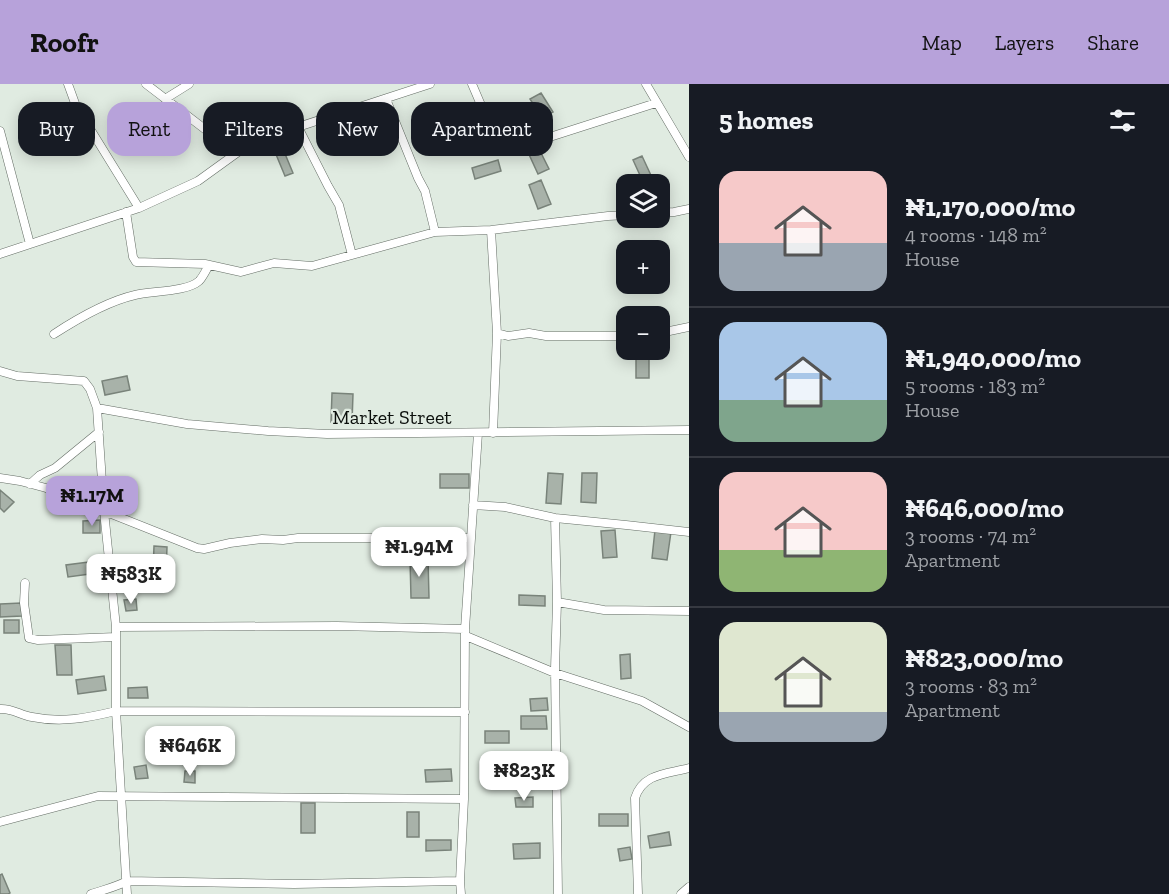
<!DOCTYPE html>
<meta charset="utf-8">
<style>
body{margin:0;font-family:"Zilla Slab",serif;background:#242831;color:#f1f3f6;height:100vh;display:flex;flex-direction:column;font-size:22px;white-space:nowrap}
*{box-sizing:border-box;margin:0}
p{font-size:20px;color:#9ea1a6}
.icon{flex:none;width:33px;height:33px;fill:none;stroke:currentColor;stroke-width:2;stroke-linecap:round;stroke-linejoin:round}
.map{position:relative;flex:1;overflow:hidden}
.sheet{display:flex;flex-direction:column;background:#171b24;width:480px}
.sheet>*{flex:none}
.top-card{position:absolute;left:18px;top:18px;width:570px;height:54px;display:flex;gap:12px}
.fabs{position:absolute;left:616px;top:90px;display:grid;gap:12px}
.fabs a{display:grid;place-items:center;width:54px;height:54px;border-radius:12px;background:#171b24;box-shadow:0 3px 15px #0003;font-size:30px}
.price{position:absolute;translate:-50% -51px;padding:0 14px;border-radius:12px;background:#fff;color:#222;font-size:20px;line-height:39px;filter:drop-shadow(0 2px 3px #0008)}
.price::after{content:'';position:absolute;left:50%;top:36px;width:18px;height:14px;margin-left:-9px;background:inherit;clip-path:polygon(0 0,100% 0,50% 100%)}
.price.current{background:#b7a2da;color:#111}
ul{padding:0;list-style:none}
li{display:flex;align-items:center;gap:18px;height:150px;padding:0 30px}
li+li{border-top:2px solid #363941}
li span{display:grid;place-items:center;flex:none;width:168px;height:120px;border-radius:18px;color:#555}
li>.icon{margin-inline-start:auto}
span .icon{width:72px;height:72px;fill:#fffc;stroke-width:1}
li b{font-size:26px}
h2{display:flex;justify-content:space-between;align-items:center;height:72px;padding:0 30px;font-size:26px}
.pill{padding:0 21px;border-radius:18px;background:#171b24;box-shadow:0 3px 15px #0003;font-size:21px;line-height:54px}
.pill.current{background:#b7a2da;color:#111}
header{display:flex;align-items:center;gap:36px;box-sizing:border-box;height:84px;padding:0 30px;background:#b7a2da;color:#111}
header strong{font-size:28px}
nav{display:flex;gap:33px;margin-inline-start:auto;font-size:21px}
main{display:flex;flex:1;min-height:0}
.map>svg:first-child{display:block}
</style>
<header>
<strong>Roofr</strong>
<nav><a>Map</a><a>Layers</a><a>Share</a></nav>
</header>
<main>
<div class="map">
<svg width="689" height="810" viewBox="0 0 689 810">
<rect width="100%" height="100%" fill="#e0ebe1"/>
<path fill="#a8b2a9" stroke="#79837a" stroke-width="1.5" d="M541,9L553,28L542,34L530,15Z
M537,61L549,85L538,90L527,66Z
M283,65L293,89L285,92L275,68Z
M642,72L655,100H644L633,76Z
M498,76L501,87L475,95L472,84Z
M541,96L551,120L538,125L529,101Z
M636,266H649V294H636Z
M127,292L130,306L105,311L102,297Z
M332,309L353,310L352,339L331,338Z
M548,389L563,390L561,420L546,419Z
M582,389H597L596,419L581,418Z
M440,390H469V404H440Z
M0,406L14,418L4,428L0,424Z
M100,436V449H83V437Z
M615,446L617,473L603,474L601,447Z
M655,446L671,448L667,476L652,474Z
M154,462L167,463L166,489L153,488Z
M410,474H428L429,514H411Z
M96,477L97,489L68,493L66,481Z
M519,511L545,512V522L519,521Z
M136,515L137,526L126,527L124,516Z
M21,519L22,532L0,533V520Z
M4,536H19V549H4Z
M55,561H71L72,591H57Z
M630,570L631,594L621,595L620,571Z
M104,592L106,606L78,610L76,596Z
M147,603L148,614H128V604Z
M547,614L548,626L531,627L530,615Z
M521,632H546L547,645H521Z
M485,647H509V659H485Z
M531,677L549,678L548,689L530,688Z
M146,681L148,694L136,695L134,683Z
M451,685L452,697L426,698L425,686Z
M185,687H195V699L184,698Z
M533,713V723H516L515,714Z
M301,719H315V749H301Z
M407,728H419V753H407Z
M599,730H628V742H599Z
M669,748L671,761L650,764L648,752Z
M426,756H451V766L426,767Z
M540,759V774L514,775L513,760Z
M630,763L632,775L620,777L618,765Z
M2,790L10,809L8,810H0V791Z"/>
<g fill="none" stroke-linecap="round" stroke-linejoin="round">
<defs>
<path id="minor" d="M68,0L76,22L139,124
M146,0L236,69
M472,0L496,56L500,61L528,60L656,19
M646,0L689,73
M165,15L189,0
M386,15L418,94L425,107L435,148
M298,43L328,102L339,121L352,171
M0,47L30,160
M126,128L133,173L136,178L205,180L241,188L274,179L312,182L435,148L491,146L608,132L627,131
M660,129L674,128L689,125
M491,146L497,249L493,349
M0,170L139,124L198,97L252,58L430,0
M497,249L508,252L529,249L546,252H627
M660,249L689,243
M54,250C77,235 109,217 135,211C151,207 187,208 199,197C203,193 206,186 209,181
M0,287L17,292L84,297L90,305L97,324L104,427L116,543V627L127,810
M97,324L187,340L268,347L327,350L689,346
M0,394L20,397L46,404L197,464L204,465L230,459L262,455L283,456L298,454H471
M30,400L40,391L55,384L99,348
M473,421L505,423L555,434L626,441L689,448
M555,434L557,518L555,585L558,810
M25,499L24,519L29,554L38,556L116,553
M557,518L604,526L689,527
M116,543L337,542L465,545
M466,552L555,589L642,617L689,643
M0,625C12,624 20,631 32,633C62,639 87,634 116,627L465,628
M0,738L98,712L464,715
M91,810C103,806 116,803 127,797L294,800L460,797
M461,810L460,797L464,715L465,545L478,349
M638,810L635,714C643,689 667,690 689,684
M681,810L689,803"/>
</defs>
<use href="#minor" stroke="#646d65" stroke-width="9"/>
<use href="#minor" stroke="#fff" stroke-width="8"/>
</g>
<g text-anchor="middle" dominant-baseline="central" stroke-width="4.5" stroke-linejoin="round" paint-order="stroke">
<g font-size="20" fill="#0b0f0c" stroke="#e0ebe1">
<text x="392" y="333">Market Street</text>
</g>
</g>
</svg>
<div class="fabs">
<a><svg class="icon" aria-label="layers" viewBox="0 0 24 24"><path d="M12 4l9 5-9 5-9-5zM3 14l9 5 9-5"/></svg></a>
<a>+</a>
<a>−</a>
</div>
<b class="price current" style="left:92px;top:443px">₦1.17M</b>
<b class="price" style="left:419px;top:494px">₦1.94M</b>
<b class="price" style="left:131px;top:521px">₦583K</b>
<b class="price" style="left:190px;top:693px">₦646K</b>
<b class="price" style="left:524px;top:718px">₦823K</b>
<div class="top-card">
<a class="pill">Buy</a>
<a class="pill current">Rent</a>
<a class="pill">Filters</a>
<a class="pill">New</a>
<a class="pill">Apartment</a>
</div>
</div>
<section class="sheet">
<h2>5 homes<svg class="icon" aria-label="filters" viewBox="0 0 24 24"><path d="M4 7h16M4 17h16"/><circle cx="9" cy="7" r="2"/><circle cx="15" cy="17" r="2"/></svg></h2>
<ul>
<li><span style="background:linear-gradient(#f6c9c9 60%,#9aa5b1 0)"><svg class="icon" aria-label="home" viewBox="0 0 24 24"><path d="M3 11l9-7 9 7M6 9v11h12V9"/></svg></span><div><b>₦1,170,000/mo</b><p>4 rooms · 148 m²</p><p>House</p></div></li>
<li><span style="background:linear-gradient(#a9c7e8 65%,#7fa58c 0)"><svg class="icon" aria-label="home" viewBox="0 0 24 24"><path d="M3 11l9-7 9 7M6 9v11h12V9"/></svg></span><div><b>₦1,940,000/mo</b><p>5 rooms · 183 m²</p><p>House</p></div></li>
<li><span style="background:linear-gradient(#f6c9c9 65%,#8fb573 0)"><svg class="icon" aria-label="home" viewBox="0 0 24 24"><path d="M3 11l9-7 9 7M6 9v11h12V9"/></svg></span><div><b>₦646,000/mo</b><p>3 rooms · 74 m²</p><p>Apartment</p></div></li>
<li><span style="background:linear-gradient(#dfe7d0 75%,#9aa5b1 0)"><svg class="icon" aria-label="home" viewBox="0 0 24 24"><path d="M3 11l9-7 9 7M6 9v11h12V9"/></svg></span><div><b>₦823,000/mo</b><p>3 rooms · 83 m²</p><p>Apartment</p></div></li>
</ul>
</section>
</main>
